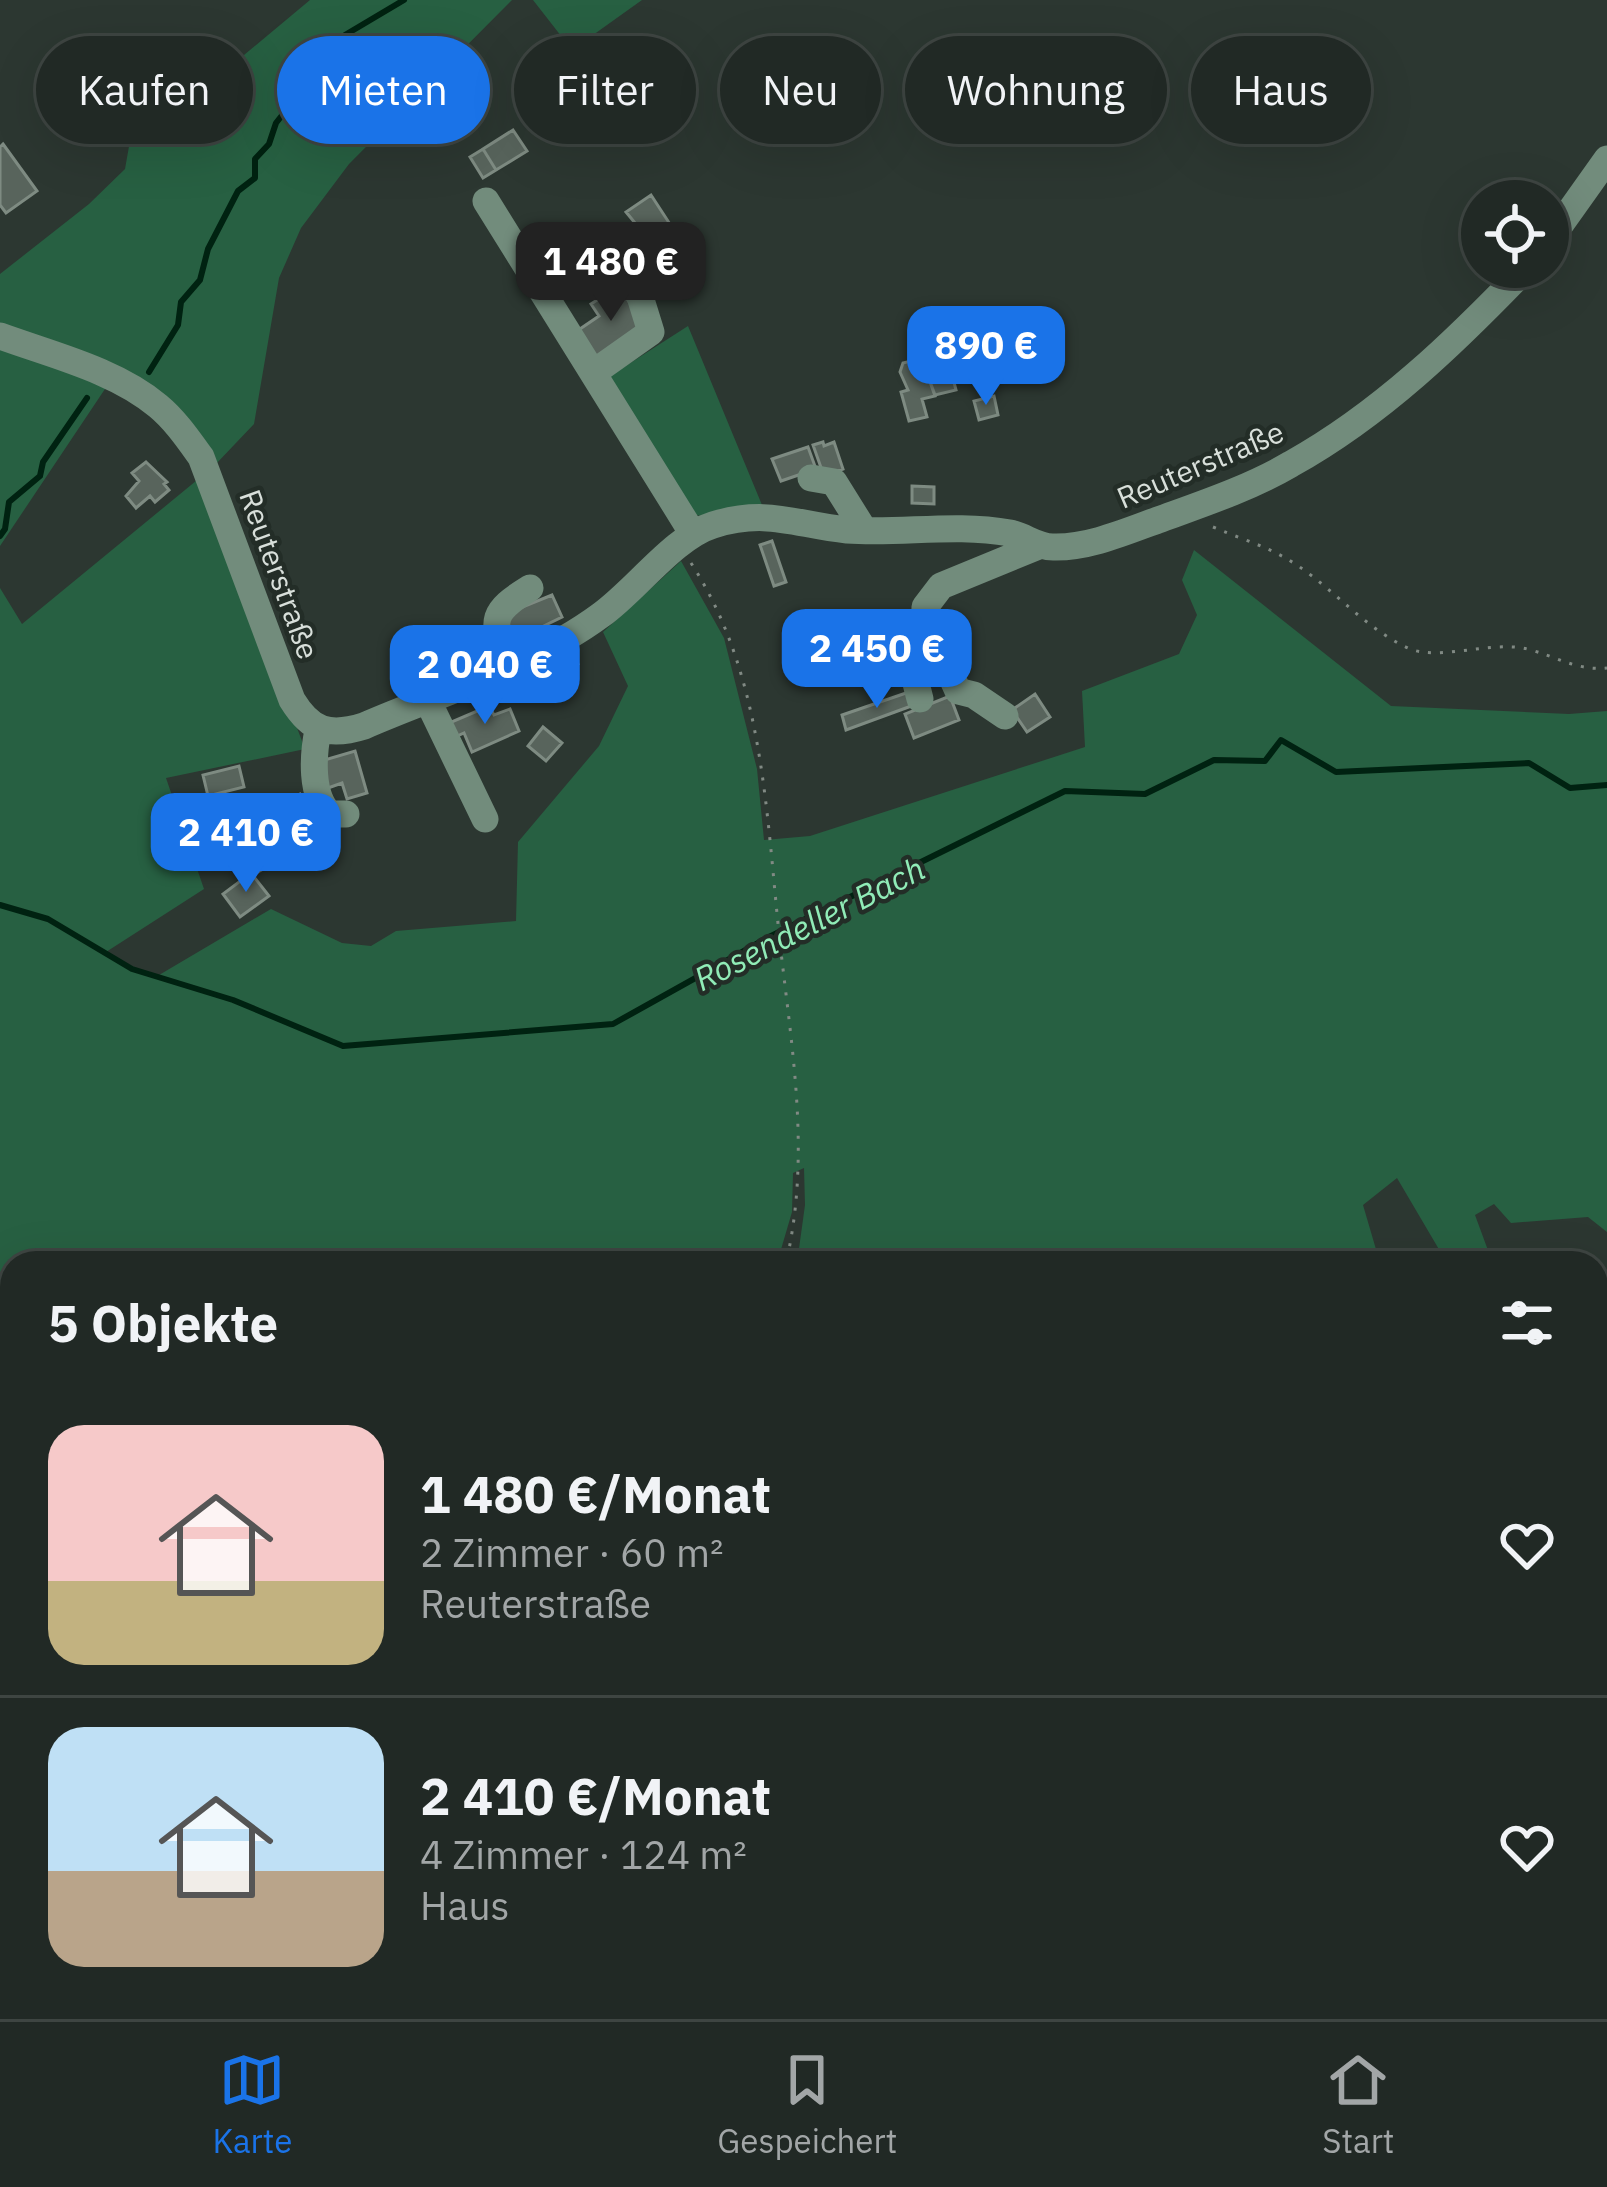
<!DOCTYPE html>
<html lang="de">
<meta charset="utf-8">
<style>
body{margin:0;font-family:"IBM Plex Sans",sans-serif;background:#29312d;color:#f1f3f6;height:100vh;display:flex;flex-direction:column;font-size:45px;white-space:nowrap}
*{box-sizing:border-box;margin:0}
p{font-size:39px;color:#a2a6a7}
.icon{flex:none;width:66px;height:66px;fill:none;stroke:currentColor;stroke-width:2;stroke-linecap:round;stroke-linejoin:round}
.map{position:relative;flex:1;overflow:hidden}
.drawer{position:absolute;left:0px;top:1251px;width:1608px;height:768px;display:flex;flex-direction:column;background:#212925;border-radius:36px 36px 0 0;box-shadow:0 12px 48px #0002,0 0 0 3px #3e4542}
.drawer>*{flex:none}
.hud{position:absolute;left:36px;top:36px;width:1536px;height:108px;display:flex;gap:24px}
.tools{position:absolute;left:1461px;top:180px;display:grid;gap:24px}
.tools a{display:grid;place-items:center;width:108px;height:108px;border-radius:50%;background:#212925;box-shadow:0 12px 48px #0002,0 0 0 3px #3e4542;font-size:60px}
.price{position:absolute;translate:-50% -102px;padding:0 27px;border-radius:24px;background:#1a73e8;color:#fff;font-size:39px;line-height:78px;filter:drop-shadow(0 3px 6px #0008)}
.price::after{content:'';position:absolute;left:50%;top:72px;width:36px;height:27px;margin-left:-18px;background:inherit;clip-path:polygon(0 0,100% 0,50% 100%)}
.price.selected{background:#222;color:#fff}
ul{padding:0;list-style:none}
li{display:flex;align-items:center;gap:36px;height:300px;padding:0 48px}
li+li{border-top:3px solid #3e4542}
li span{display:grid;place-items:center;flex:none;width:336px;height:240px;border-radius:36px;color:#555}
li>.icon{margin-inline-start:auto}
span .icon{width:144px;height:144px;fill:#fffc;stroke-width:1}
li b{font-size:51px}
h2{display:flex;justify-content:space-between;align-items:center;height:144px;padding:0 48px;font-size:51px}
.tag{padding:0 42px;border-radius:54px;background:#212925;box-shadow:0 12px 48px #0002,0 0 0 3px #3e4542;font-size:42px;line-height:108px}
.tag.selected{background:#1a73e8;color:#fff}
.tabs{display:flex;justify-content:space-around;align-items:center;height:168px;border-top:3px solid #3e4542;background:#212925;font-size:33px;color:#a2a6a7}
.tabs a{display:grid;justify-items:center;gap:6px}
.tabs .selected{color:#1a73e8}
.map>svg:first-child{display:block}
</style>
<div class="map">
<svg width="1607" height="2019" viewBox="0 0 1607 2019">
<rect width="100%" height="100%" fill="#2c3731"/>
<path fill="#276042" d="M310,0H512L349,164L301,228L279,278L254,424L215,465L195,429L0,329V274L89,204L125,169L131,135L220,75Z
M533,0H642L572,50Z
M688,326L762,505L704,516L694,515L610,376Z
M0,345L109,383L0,546Z
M202,476L305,749L166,778L204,889L106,952L154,978L271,909L342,943L371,946L396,931L516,921L518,842L599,746L628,686L603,632L681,561L724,638L757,769L764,840L810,836L1085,747L1082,691L1179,654L1197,615L1182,580L1194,550L1391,706L1569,714L1607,711V1232L1588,1217L1511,1223L1494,1204L1475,1215L1489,1253L1476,1263H1447L1397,1178L1363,1205L1380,1263H797L805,1205L804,1168L793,1173L792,1212L777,1263H12V1453L0,1445V588L22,624Z
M1607,1368V1605L1596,1621V1382Z
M12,1880V2007H383L392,2019H0V1892Z"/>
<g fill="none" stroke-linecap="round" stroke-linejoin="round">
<path stroke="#021" stroke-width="6" d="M149,372L178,325L181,302L200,280L208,249L238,191L255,178V159L269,144L276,123L345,35L404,0
M0,536L5,529L9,502L40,476L43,462L87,398
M0,905L48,919L132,969L233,1000L343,1046L613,1024L769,937L1065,791L1145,794L1214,760L1265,761L1281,740L1336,772L1529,763L1570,788L1607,785
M302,2019L316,2010"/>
</g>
<path fill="#58645c" stroke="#7e8b82" stroke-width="3" d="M513,130L527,151L496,170L483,149Z
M3,144L37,191L6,213L0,205V147Z
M483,149L496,170L483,178L470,157Z
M651,195L679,238L658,251L626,212Z
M619,286L646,329L596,361L577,331L599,316L591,304Z
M942,337L956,390L935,395L925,368L932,366L926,342Z
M915,360L917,370L925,368L935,396L922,399L927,417L909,421L901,392L908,390L900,372L903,363Z
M994,396L998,415L979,420L974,401Z
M823,442L824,446L834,442L843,469L824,476L813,445Z
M808,447L816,469L781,481L772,459Z
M146,462L167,482L164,484L169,490L155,502L150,496L136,508L126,496L139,481L132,473Z
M912,486L934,487V504L912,503Z
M772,541L786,582L774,586L760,545Z
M552,595L562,617L515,640L503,615Z
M571,649L578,664L537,680L531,668Z
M531,668L541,688L518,699L508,679Z
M909,692L914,705L846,730L842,715Z
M1035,694L1050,717L1027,732L1012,710Z
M950,696L959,720L914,738L905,714Z
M489,706L494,715L510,709L519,731L472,752L464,733L455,737L449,723Z
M543,727L562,743L546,761L528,746Z
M355,751L367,793L347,799L342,783L328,788L321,761Z
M239,766L244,787L208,796L203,775Z
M300,794L309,809L282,824L273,809Z
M281,845L287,855L258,872L252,862Z
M251,873L269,896L240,917L223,894Z
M681,2007H721V2019H680Z
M740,2007H780L779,2019H739Z
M780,2007H820V2019H779Z
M1229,2007H1305V2019H1228Z
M1554,2007V2019H1505L1504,2008Z
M1376,2011H1418L1425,2012V2019H1376Z"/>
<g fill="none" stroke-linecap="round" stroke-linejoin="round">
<path stroke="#818a84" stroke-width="3" stroke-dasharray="3 9" stroke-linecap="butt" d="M1213,527C1253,544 1276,548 1312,576C1343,600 1371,631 1408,648C1438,662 1491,640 1527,649C1556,656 1576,671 1607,668
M691,563C764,675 766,813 780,943C792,1051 811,1156 786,1263
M0,1509L12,1522
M0,1884L12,1870
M0,2002L12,1988
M143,2007L187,2019"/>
<path stroke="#728c7c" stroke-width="27" d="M486,201L693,534
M1548,242L1607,159
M0,336C52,355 115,370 158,406C175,420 188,439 201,457L292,700C311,731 329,737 364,726C442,692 532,666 601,615C636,590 674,537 713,525C768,508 796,525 847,530C902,534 954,523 1010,533C1025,536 1037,547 1053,547C1088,548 1125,532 1158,520C1202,504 1250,488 1291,464C1381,414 1456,341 1527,267
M593,373L651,332L638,290L679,256
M811,478L834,482L864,530
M924,632L940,651L958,691L974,695L1005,716
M506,666C493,620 488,614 530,588
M427,699L485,819
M920,699L908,652L924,632L925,607L941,586L1041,545
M318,730C313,755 310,796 330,814H346
M0,1459L12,1468
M1596,1713L1607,1717
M386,2007L394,2019
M1189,2007V2019
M616,2019L617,2007"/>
</g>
<g text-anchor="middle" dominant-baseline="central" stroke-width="9" stroke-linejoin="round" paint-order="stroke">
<g font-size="30" fill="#d8dfda" stroke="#232d27">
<text transform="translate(1200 464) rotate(-23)">Reuterstraße</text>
<text transform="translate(280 574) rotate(70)">Reuterstraße</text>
</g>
<g font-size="33" font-style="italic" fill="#90ecb7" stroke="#232d27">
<text transform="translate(809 923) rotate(-27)">Rosendeller Bach</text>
</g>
</g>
</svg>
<div class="tools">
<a><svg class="icon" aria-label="locate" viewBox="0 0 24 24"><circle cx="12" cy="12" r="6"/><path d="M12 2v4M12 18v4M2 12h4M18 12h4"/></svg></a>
</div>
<b class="price selected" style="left:611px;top:324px">1 480 €</b>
<b class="price" style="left:986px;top:408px">890 €</b>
<b class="price" style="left:877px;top:711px">2 450 €</b>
<b class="price" style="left:485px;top:727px">2 040 €</b>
<b class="price" style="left:246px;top:895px">2 410 €</b>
<div class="hud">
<a class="tag">Kaufen</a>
<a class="tag selected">Mieten</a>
<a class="tag">Filter</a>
<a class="tag">Neu</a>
<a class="tag">Wohnung</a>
<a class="tag">Haus</a>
</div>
<section class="drawer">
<h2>5 Objekte<svg class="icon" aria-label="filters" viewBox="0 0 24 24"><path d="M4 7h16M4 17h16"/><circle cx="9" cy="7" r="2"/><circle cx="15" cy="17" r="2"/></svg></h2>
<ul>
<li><span style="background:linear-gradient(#f6c9c9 65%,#c2b280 0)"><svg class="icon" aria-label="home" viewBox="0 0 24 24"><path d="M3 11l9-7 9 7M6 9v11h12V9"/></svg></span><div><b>1 480 €/Monat</b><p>2 Zimmer · 60 m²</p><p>Reuterstraße</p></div><svg class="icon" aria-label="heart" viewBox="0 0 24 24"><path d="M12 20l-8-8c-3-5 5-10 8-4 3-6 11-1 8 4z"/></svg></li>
<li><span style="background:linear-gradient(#bfe0f5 60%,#b9a48a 0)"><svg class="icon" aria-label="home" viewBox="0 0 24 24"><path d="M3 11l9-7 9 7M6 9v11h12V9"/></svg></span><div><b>2 410 €/Monat</b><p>4 Zimmer · 124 m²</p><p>Haus</p></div><svg class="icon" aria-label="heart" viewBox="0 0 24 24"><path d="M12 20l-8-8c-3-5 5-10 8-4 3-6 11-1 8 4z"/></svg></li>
</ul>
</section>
</div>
<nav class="tabs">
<a class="selected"><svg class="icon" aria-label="map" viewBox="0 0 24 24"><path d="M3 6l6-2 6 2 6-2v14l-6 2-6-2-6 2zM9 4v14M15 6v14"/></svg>Karte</a>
<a><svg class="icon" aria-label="saved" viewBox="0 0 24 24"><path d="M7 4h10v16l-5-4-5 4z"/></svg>Gespeichert</a>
<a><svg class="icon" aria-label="home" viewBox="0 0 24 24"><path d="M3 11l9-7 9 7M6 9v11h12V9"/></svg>Start</a>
</nav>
